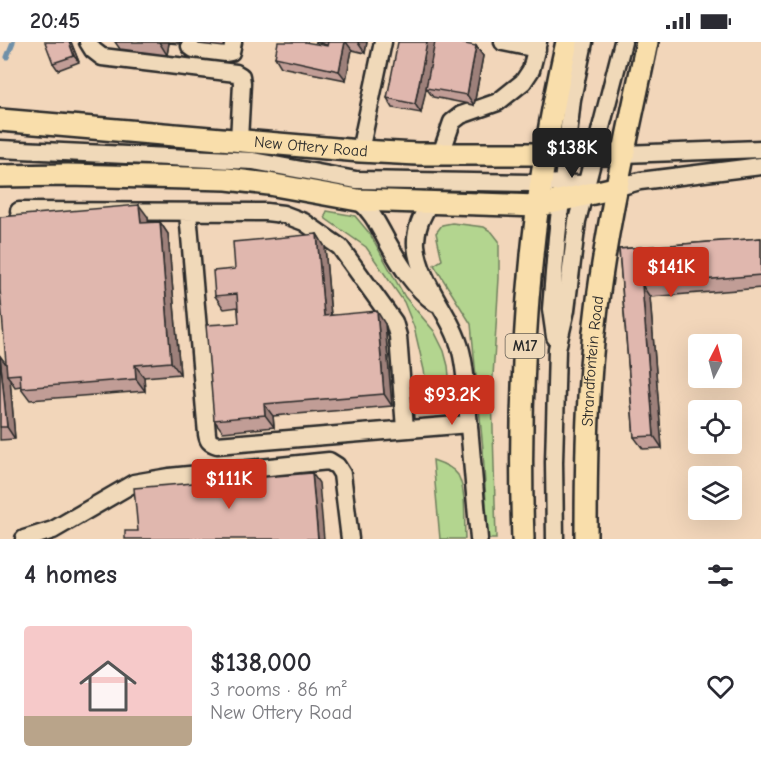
<!DOCTYPE html>
<meta charset="utf-8">
<style>
body{margin:0;font-family:"Comic Neue",sans-serif;background:#f2f2f3;color:#2b2b33;height:100vh;display:flex;flex-direction:column;font-size:22px;white-space:nowrap}
*{box-sizing:border-box;margin:0}
p{font-size:20px;color:#7c7c81}
.icon{flex:none;width:33px;height:33px;fill:none;stroke:currentColor;stroke-width:2;stroke-linecap:round;stroke-linejoin:round}
.map{position:relative;height:497px;overflow:hidden}
.details{display:flex;flex-direction:column;background:#fff;flex:1}
.details>*{flex:none}
.needle{width:39px;rotate:6deg}
.buttons{position:absolute;left:688px;top:292px;display:grid;gap:12px}
.buttons a{display:grid;place-items:center;width:54px;height:54px;border-radius:6px;background:#fff;box-shadow:0 6px 24px #0002;font-size:30px}
.price{position:absolute;translate:-50% -51px;padding:0 14px;border-radius:6px;background:#c8321e;color:#fff;font-size:20px;line-height:39px;filter:drop-shadow(0 2px 3px #0008)}
.price::after{content:'';position:absolute;left:50%;top:36px;width:18px;height:14px;margin-left:-9px;background:inherit;clip-path:polygon(0 0,100% 0,50% 100%)}
.price.active{background:#222;color:#fff}
ul{padding:0;list-style:none}
li{display:flex;align-items:center;gap:18px;height:150px;padding:0 24px}
li+li{border-top:2px solid #e1e1e2}
li span{display:grid;place-items:center;flex:none;width:168px;height:120px;border-radius:6px;color:#555}
li>.icon{margin-inline-start:auto}
span .icon{width:72px;height:72px;fill:#fffc;stroke-width:1}
li b{font-size:26px}
h2{display:flex;justify-content:space-between;align-items:center;height:72px;padding:0 24px;font-size:26px}
.status{display:flex;justify-content:space-between;align-items:center;height:42px;padding:0 30px;background:#fff;direction:ltr}
.status svg{height:16px;fill:currentColor}
.map>svg:first-child{display:block}
</style>
<div class="status"><b>20:45</b><svg viewBox="0 0 49 12"><path d="M0 12V9h3v3zM5 12V6h3v6zM10 12V3h3v9zM15 12V0h3v12zM26 1h20v11H26zM47 4h2v5h-2z"/></svg></div>
<div class="map">
<svg width="761" height="497" viewBox="0 0 761 497">
<rect width="100%" height="100%" fill="#f2d6ba"/>
<filter id="ink" filterUnits="userSpaceOnUse"><feTurbulence type="fractalNoise" baseFrequency=".0167" numOctaves="2"/><feDisplacementMap in="SourceGraphic" scale="12" xChannelSelector="R" yChannelSelector="G"/><feConvolveMatrix kernelMatrix="1 2 1 2 8 2 1 2 1" color-interpolation-filters="sRGB"/></filter>
<g filter="url(#ink)">
<path fill="#b3d58f" stroke="#6f805d" stroke-width="1.5" d="M327,169L355,174L370,192L405,255L434,289L444,309L448,324L451,354L450,360L444,365L433,368L429,363L424,328L414,285L404,260L366,205L326,177L325,174Z
M452,181L484,185L492,190L499,199V236L492,351L496,497H488L483,407L471,282L434,223L442,218L436,191L442,183Z
M433,418C442,421 453,425 458,433C467,451 464,478 465,497H440Z"/>
<g fill="none" stroke-linecap="round" stroke-linejoin="round">
<path stroke="#6f90a8" stroke-width="5" d="M7,15L13,0"/>
<defs>
<path id="minor" d="M88,0L93,8L102,15L236,31L241,34L242,41L239,98
M503,0L537,7
M190,4L194,7L226,11L231,10L233,0
M0,107L253,119L356,138L588,142
M360,109L383,0
M441,112L452,80L461,73L498,60L523,40L531,28L538,0
M623,112L761,107
M615,146L640,139L761,124
M358,158C373,170 379,185 388,201C401,224 414,245 435,261
M430,160C422,174 415,187 416,203C419,242 452,272 461,309C466,329 467,352 468,373C472,414 475,456 479,497
M19,169L266,170L283,172L304,180L340,205L394,280L398,294L405,387
M188,171L207,392C208,399 210,401 217,403L469,382
M555,295L551,267L557,195L572,57L584,0
M24,497L53,488L134,441L169,435L329,419L337,424L342,432L350,497
M555,497L554,420L557,307L566,268L577,179L623,0"/>
<g id="major">
<path id="s1" d="M0,78L360,109L417,112H623"/>
<path d="M0,134L68,133L227,137L269,142L358,158L537,164L615,146"/>
<path d="M523,497C517,331 530,162 567,0"/>
<path id="s2" d="M586,497C586,420 587,341 597,265C608,175 629,88 647,0"/>
</g>
</defs>
<use href="#minor" stroke="#2b2b2b" stroke-width="21"/>
<use href="#major" stroke="#2b2b2b" stroke-width="26"/>
<use href="#minor" stroke="#f0d9b9" stroke-width="16"/>
<use href="#major" stroke="#f9deab" stroke-width="21"/>
</g>
<path fill="#c19d96" stroke="#2b2b2b" stroke-width="1.5" d="M71,0L79,20L58,28L53,21Z
M115,0H180L179,2L169,1L167,13L120,7Z
M197,0H225L224,5L199,2Z
M315,0H367L365,11L352,8L346,38L281,25L275,15L327,4V3Z
M476,4L483,14L474,63L433,55L426,46L421,71L393,66L387,56Z
M148,175V181L160,180L168,192L180,332L144,335L145,349L30,358L21,346V344L15,345L10,337L15,397L0,398V314L6,322Z
M317,192L325,205L331,273L385,282L392,364L273,374L274,385L223,390L214,378L239,281L238,265L224,267L215,254L235,227Z
M761,196V246L650,255L662,406L643,407L634,395L619,207Z"/>
<path fill="#9d807a" stroke="#2b2b2b" stroke-width="1.5" d="M69,0H71L79,20L74,14Z
M159,0H168L169,1L167,13Z
M345,0H346L352,8L346,38L339,29Z
M358,0H367L365,11L358,1Z
M427,0H436L421,71L415,62Z
M476,4L483,14L474,63L467,53Z
M139,163L148,175L149,193L141,181Z
M160,180L168,192L180,332L171,320Z
M317,192L325,205L332,286L324,274Z
M642,243L650,255L662,406L654,394Z
M377,269L385,282L392,364L384,352Z
M0,314L9,326L7,333L10,337L15,397L7,385Z
M135,323L144,335L145,349L136,337Z
M264,362L273,374L274,385L265,373Z
M312,431L319,441L324,497H318Z"/>
<path fill="#e0b7ae" stroke="#2b2b2b" stroke-width="1.5" d="M45,0H69L74,14L53,21Z
M278,0H305L327,4L328,0H345L339,29L275,15Z
M398,0H427L415,62L387,56Z
M435,0H455L476,4L467,53L426,46Z
M139,163L141,181L160,180L171,320L135,323L136,337L21,346L20,332L7,333L0,248V175Z
M317,192L324,274L377,269L384,352L264,362L265,373L214,378L206,283L239,281L237,252L215,254L213,229L235,227L233,200Z
M761,196V233L642,243L654,394L634,395L619,207Z
M0,314L7,385H0Z
M312,431L318,497H125V489H138L134,446Z"/>
</g>
<g text-anchor="middle" dominant-baseline="central" stroke-width="4.5" stroke-linejoin="round" paint-order="stroke">
<rect fill="#f0d9b9" stroke="#665f56" stroke-width="1.5" x="505.5" y="292" width="39" height="24" rx="4.5"/>
<g font-size="15" font-weight="bold" fill="#2b2b2b">
<text x="525" y="304">M17</text>
</g>
<g font-size="16" fill="#2b2b2b" stroke="#f0d9b9">
<text stroke="none"><textPath href="#s1" startOffset="312">New Ottery Road</textPath></text>
<text stroke="none"><textPath href="#s2" startOffset="178">Strandfontein Road</textPath></text>
</g>
</g>
</svg>
<div class="buttons">
<a><svg class="needle" viewBox="-14 -14 28 28"><path d="M0-13l5 13h-10z" fill="#e53935"/><path d="M0 13l5-13h-10z" fill="#7c7c81"/></svg></a>
<a><svg class="icon" aria-label="locate" viewBox="0 0 24 24"><circle cx="12" cy="12" r="6"/><path d="M12 2v4M12 18v4M2 12h4M18 12h4"/></svg></a>
<a><svg class="icon" aria-label="layers" viewBox="0 0 24 24"><path d="M12 4l9 5-9 5-9-5zM3 14l9 5 9-5"/></svg></a>
</div>
<b class="price active" style="left:572px;top:137px">$138K</b>
<b class="price" style="left:671px;top:256px">$141K</b>
<b class="price" style="left:452px;top:384px">$93.2K</b>
<b class="price" style="left:229px;top:468px">$111K</b>
</div>
<section class="details">
<h2>4 homes<svg class="icon" aria-label="filters" viewBox="0 0 24 24"><path d="M4 7h16M4 17h16"/><circle cx="9" cy="7" r="2"/><circle cx="15" cy="17" r="2"/></svg></h2>
<ul>
<li><span style="background:linear-gradient(#f6c9c9 75%,#b9a48a 0)"><svg class="icon" aria-label="home" viewBox="0 0 24 24"><path d="M3 11l9-7 9 7M6 9v11h12V9"/></svg></span><div><b>$138,000</b><p>3 rooms · 86 m²</p><p>New Ottery Road</p></div><svg class="icon" aria-label="heart" viewBox="0 0 24 24"><path d="M12 20l-8-8c-3-5 5-10 8-4 3-6 11-1 8 4z"/></svg></li>
</ul>
</section>
